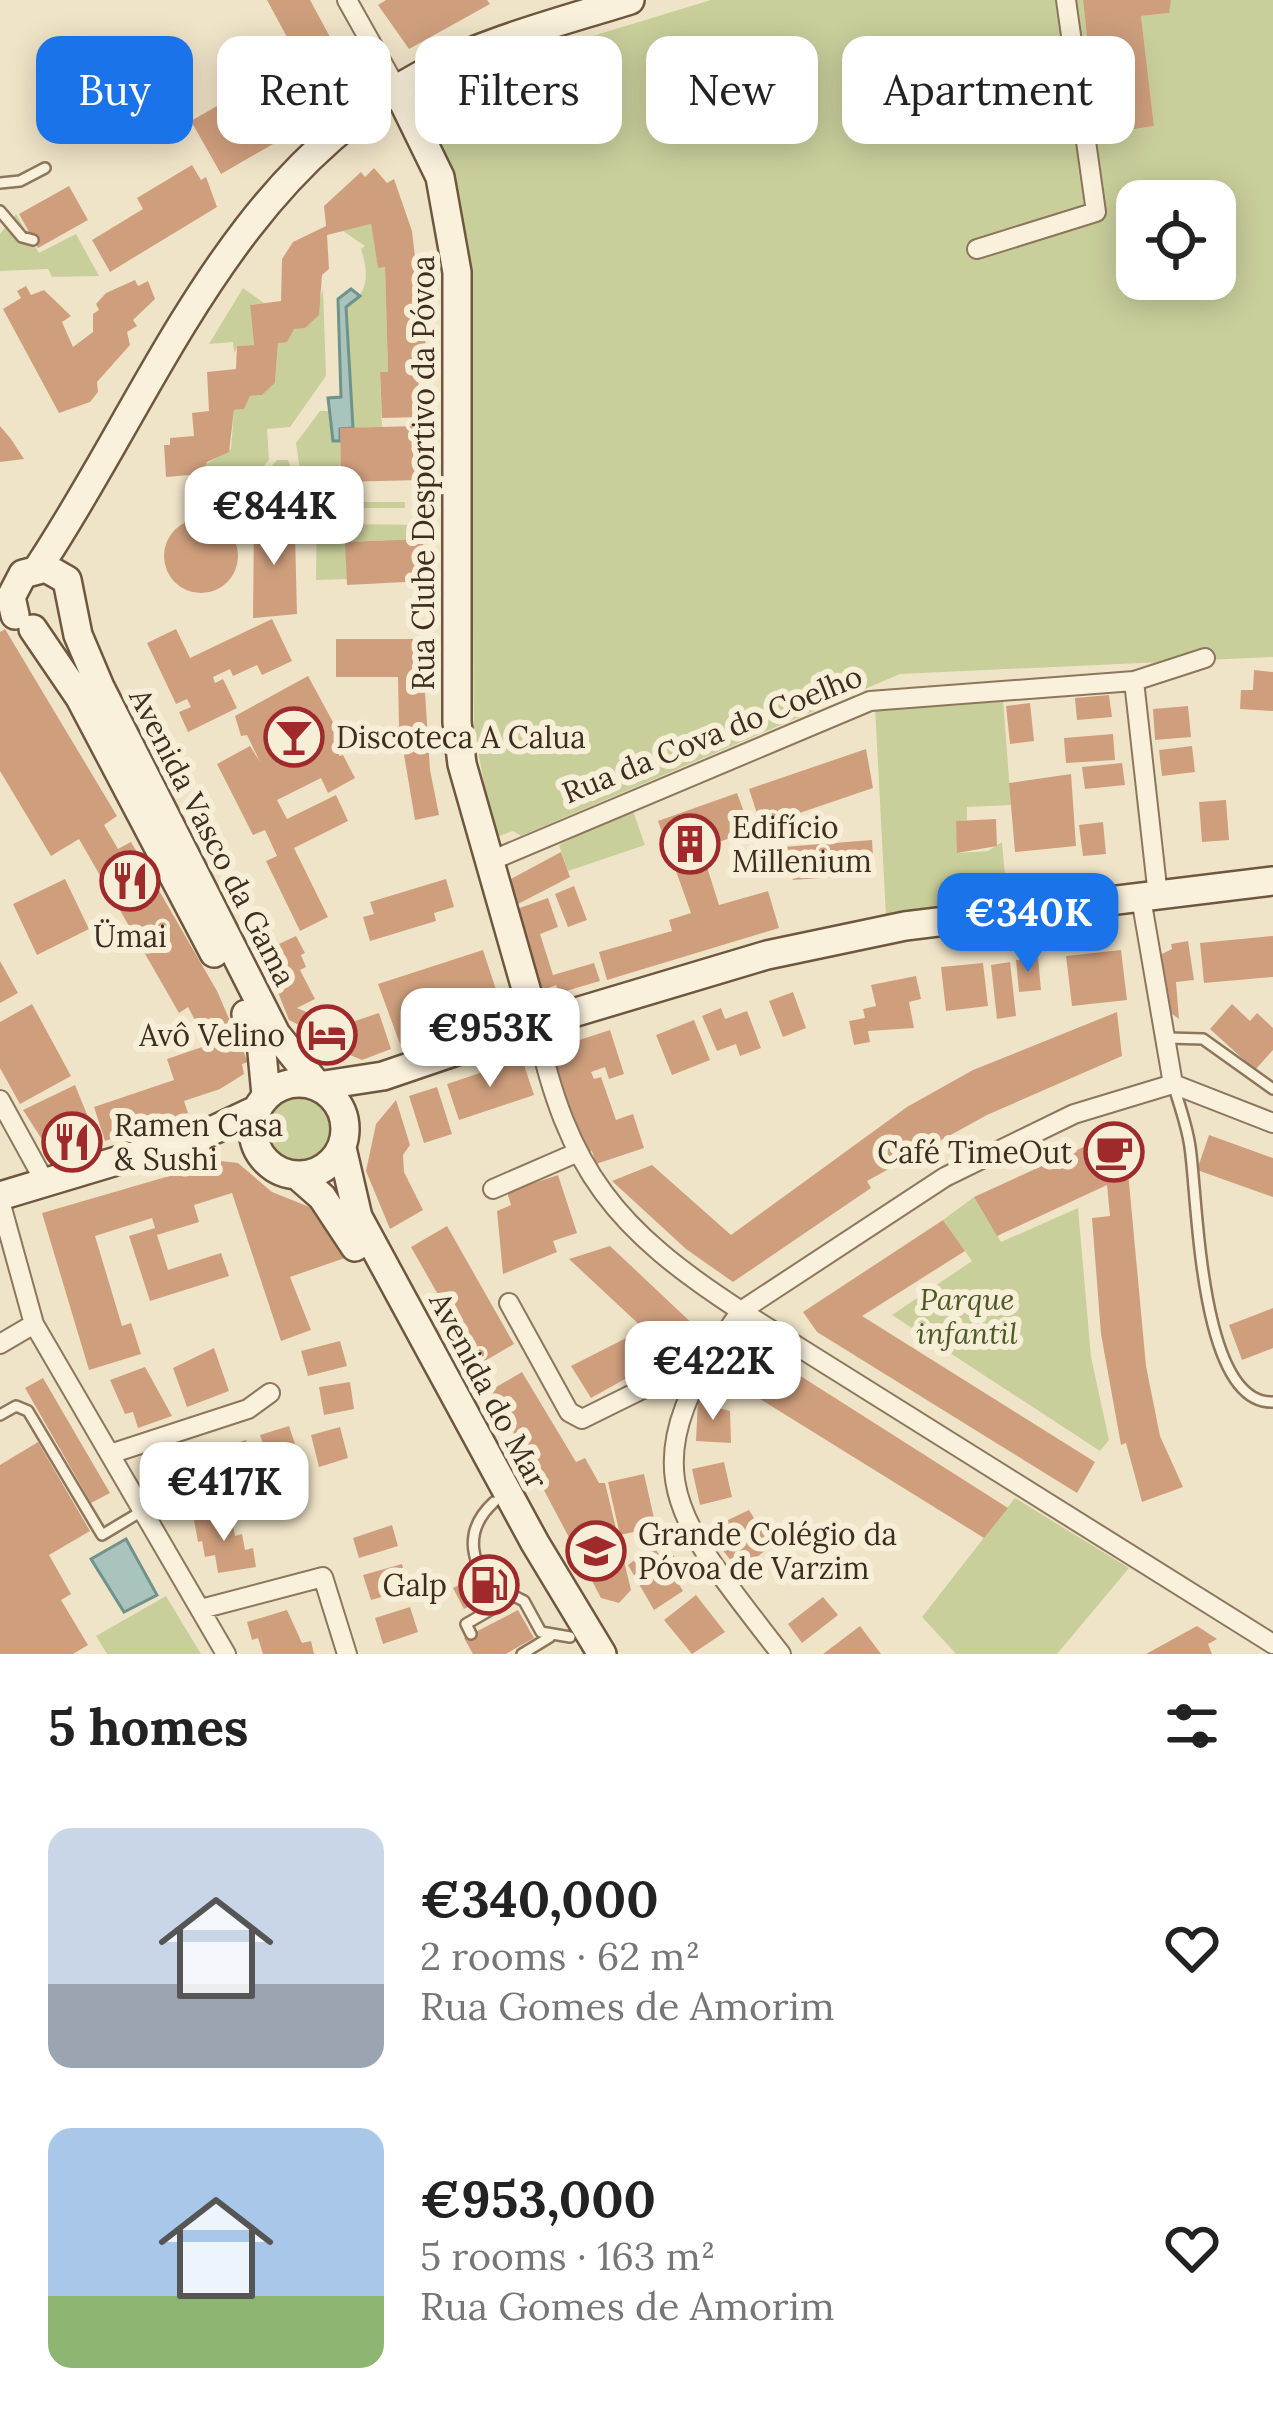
<!DOCTYPE html>
<meta charset="utf-8">
<style>
body{margin:0;font-family:Lora,serif;background:#f2f2f2;color:#222;height:100vh;display:flex;flex-direction:column;font-size:45px;white-space:nowrap}
*{box-sizing:border-box;margin:0}
p{font-size:39px;color:#767676}
.icon{flex:none;width:66px;height:66px;fill:none;stroke:currentColor;stroke-width:2;stroke-linecap:round;stroke-linejoin:round}
.map{position:relative;height:1654px;overflow:hidden}
.sheet{display:flex;flex-direction:column;background:#fff;flex:1}
.sheet>*{flex:none}
.top-card{position:absolute;left:36px;top:36px;width:1203px;height:108px;display:flex;gap:24px}
.buttons{position:absolute;left:1116px;top:180px;display:grid;gap:24px}
.buttons a{display:grid;place-items:center;width:120px;height:120px;border-radius:24px;background:#fff;box-shadow:0 6px 30px #0003;font-size:60px}
.price{position:absolute;translate:-50% -102px;padding:0 27px;border-radius:24px;background:#fff;color:#222;font-size:39px;line-height:78px;filter:drop-shadow(0 3px 6px #0008)}
.price::after{content:'';position:absolute;left:50%;top:72px;width:36px;height:27px;margin-left:-18px;background:inherit;clip-path:polygon(0 0,100% 0,50% 100%)}
.price.on{background:#1a73e8;color:#fff}
ul{padding:0;list-style:none}
li{display:flex;align-items:center;gap:36px;height:300px;padding:0 48px}
li span{display:grid;place-items:center;flex:none;width:336px;height:240px;border-radius:24px;color:#555}
li>.icon{margin-inline-start:auto}
span .icon{width:144px;height:144px;fill:#fffc;stroke-width:1}
li b{font-size:51px}
h2{display:flex;justify-content:space-between;align-items:center;height:144px;padding:0 48px;font-size:51px}
.chip{padding:0 42px;border-radius:24px;background:#fff;box-shadow:0 6px 30px #0003;font-size:42px;line-height:108px}
.chip.on{background:#1a73e8;color:#fff}
.map>svg:first-child{display:block}
</style>
<div class="map">
<svg width="1273" height="1654" viewBox="0 0 1273 1654">
<rect width="100%" height="100%" fill="#f0e4c8"/>
<path fill="#c9cf9b" fill-rule="evenodd" d="M711,0H1083L1099,135L1154,126L1141,16L1168,13L1171,0H1273V657L900,674L521,836L513,831L499,836L494,832L474,732L470,256L455,178L421,104L428,95L501,64ZM1137,201H1215V279H1137Z
M16,214L39,253L76,234L99,276L52,277L48,269L0,271V234Z
M371,224L378,267H385L388,372L380,373L382,427L353,428L346,307C369,293 369,274 361,249L365,246L343,231Z
M243,288L264,303L250,305L254,345L238,346L234,353L233,342L209,344Z
M323,289L326,376L290,427L267,429L269,460C251,482 230,488 203,489L201,467L231,449L234,410L243,409L250,396L262,395L275,383L278,343L318,306Z
M320,411H328L333,440L340,441L341,472L323,486L300,470L296,443Z
M277,460H288L295,479L317,494L358,486L359,502H405V508H358L359,524L422,525L423,539L346,542L347,579L316,580L317,500L225,499L259,481Z
M1003,699L1011,805L967,807V820L956,822L958,853L988,851L1002,842L1007,899L886,916L875,707Z
M632,808L645,845L568,871L559,845Z
M260 1131a38 38 0 1 1 76 0a38 38 0 1 1-76 0Z
M974,1197L1001,1242L1078,1208L1091,1357L1109,1440L1100,1451L892,1315L972,1261L943,1220Z
M1015,1498L1129,1568L1057,1654H956L922,1617Z
M166,1596L201,1654H107L96,1636Z"/>
<path fill="#a9c4bc" stroke="#6f938a" stroke-width="3" d="M351,289L360,296L346,307L353,428L340,429V441H333L328,398L341,397L338,299Z
M126,1539L157,1595L124,1612L91,1559Z"/>
<path fill="#cf9f7d" d="M267,0H310L350,74L280,110L258,69L294,50Z
M386,0H487L490,4L409,49L378,5Z
M1083,0H1171L1169,13L1141,16L1154,126L1098,135Z
M243,91L273,144L221,174L191,121Z
M192,165L201,180L206,177L217,207L110,272L92,240L143,209L137,198Z
M374,168L387,183L394,179L412,231L416,265L423,264L426,370H418L420,417L382,418L380,372H388L385,267L378,268L371,224L327,235L329,269L322,275L319,315L305,328L294,329L287,342L278,343L275,383L262,395L250,396L244,409L234,410L229,452L207,462L202,474L166,477L164,445H170V438L194,436L192,413L209,411L207,372L236,369L237,346L254,345L250,305L281,301L282,259L293,242L326,226L324,206L361,172L365,177Z
M69,186L88,220L38,248L19,214Z
M135,280L138,286L148,281L155,299L133,320L137,326L127,332L130,345L97,382L98,392L90,402L59,413L3,309L21,298L17,291L26,286L31,295L44,290L71,316L62,322L73,347L93,332V314L99,310L96,304L106,293Z
M0,426L11,439L24,459L0,462Z
M419,426L421,480L341,482L340,428Z
M280,517L291,520L295,533L297,614L253,618L254,521Z
M164 556a37 37 0 1 1 74 0a37 37 0 1 1-74 0Z
M423,539L425,581L347,585L345,542Z
M272,619L292,661L262,675L257,665L233,676L230,669L213,677L215,683L223,679L237,708L188,732L179,712L191,707L187,699L176,704L147,643L176,629L190,658Z
M5,629L117,816L104,825L118,849L131,842L217,991L248,1062L242,1064L244,1074L220,1089L184,1101L188,1113L105,1141L94,1107L174,1080L167,1059L208,1045L188,1007L179,1013L79,839L51,856L0,771V632Z
M336,639H413V677H424L430,770L439,815L415,820L399,725L398,677H336Z
M1254,670L1273,672V711L1240,709L1241,690H1253Z
M308,676L340,735L339,756L343,755L355,778L328,793L321,778L277,800L287,819L336,795L348,821L294,848L328,917L300,931L266,861L277,856L265,830L253,835L217,764L250,746L260,762L247,735L241,736L235,716Z
M1109,695L1112,717L1077,720L1075,698Z
M1030,703L1034,741L1010,744L1006,706Z
M1188,706L1191,737L1155,740L1153,709Z
M1113,734L1115,760L1066,763L1064,738Z
M1192,746L1195,772L1162,776L1159,750Z
M866,749L873,788L761,826L749,789Z
M1122,763L1125,785L1085,789L1082,767Z
M1071,774L1076,846L1015,852L1009,783Z
M737,793L751,831L701,848L719,905L768,891L779,928L607,980L599,952L672,931L669,920L691,913L658,821Z
M1226,800L1229,840L1202,842L1199,802Z
M996,819L997,846L957,853L956,821Z
M1103,822L1106,854L1083,856L1079,825Z
M872,840L874,874L793,880L783,847Z
M561,852L570,877L518,904L509,880Z
M65,879L89,929L37,955L13,904Z
M446,879L454,907L434,913L436,921L370,941L363,917L374,914L370,902Z
M574,886L587,920L568,927L555,894Z
M548,898L558,927L540,934L553,975L594,963L600,981L559,993L556,985L538,992L511,911Z
M296,936L305,953L301,955L306,967L300,970L315,999L297,1008L340,1026L379,1013L391,1049L362,1060L304,1036L307,1029L289,1020L262,952Z
M1273,936V977L1204,983L1200,943Z
M1188,941L1194,980L1176,982L1179,1019L1168,1011L1156,957L1172,949L1171,944Z
M483,950L503,1011L400,1044L378,984Z
M1121,950L1127,1000L1072,1006L1066,956Z
M1038,958L1041,990L1019,992L1016,960Z
M0,961L18,993L0,1003Z
M1010,962L1016,1016L997,1019L991,965Z
M983,963L988,1006L946,1011L941,967Z
M916,976L921,999L909,1002L914,1028L868,1031L870,1042L854,1045L849,1021L865,1018L863,1009L876,1006L871,985Z
M793,992L806,1028L783,1037L769,1001Z
M32,1004L71,1076L20,1104L0,1068V1022Z
M1232,1004L1250,1021L1257,1013L1273,1028V1050L1255,1070L1210,1029Z
M721,1008L725,1019L747,1011L761,1048L740,1056L736,1044L717,1051L702,1016Z
M1117,1012L1122,1056L987,1115L867,1181L871,1188L733,1282L686,1249L612,1181L652,1165L731,1235L907,1107L973,1070Z
M694,1020L710,1060L672,1075L656,1035Z
M610,1030L624,1074L609,1079L605,1067L591,1072L594,1079L601,1077L616,1120L633,1114L644,1148L596,1164L592,1151L585,1154L554,1060L564,1057L561,1046Z
M522,1059L534,1095L459,1120L447,1084Z
M75,1085L99,1144L54,1158L23,1110Z
M437,1087L452,1134L424,1143L409,1096Z
M396,1100L410,1145L403,1155L404,1172L423,1210L390,1229L366,1171L376,1124Z
M1209,1135L1273,1158V1197L1197,1170Z
M1101,1139L1119,1140L1126,1150L1146,1366L1160,1436L1183,1487L1142,1502L1126,1443L1121,1445L1101,1334L1092,1218L1110,1216L1107,1185L997,1236L974,1197Z
M221,1161L238,1163L272,1192L312,1208L341,1247L345,1258L290,1277L311,1330L281,1341L232,1193L194,1205L199,1222L157,1235L168,1270L221,1253L229,1276L150,1301L129,1236L155,1228L152,1218L95,1236L122,1326L131,1323L141,1354L89,1370L42,1213Z
M558,1175L577,1233L553,1241L557,1252L503,1274L497,1211L511,1205L507,1192Z
M943,1220L965,1251L862,1316L1095,1462L1077,1493L817,1332L803,1312Z
M447,1226L514,1344L478,1365L411,1247Z
M610,1246L698,1329L670,1354L591,1398L571,1366L644,1329L569,1259Z
M1273,1308V1348L1242,1360L1229,1325Z
M340,1341L347,1366L308,1376L301,1351Z
M214,1348L229,1391L187,1407L173,1368Z
M746,1349H758L1008,1508L984,1538L736,1384L732,1369Z
M145,1367L172,1416L138,1428L133,1412L125,1414L110,1380Z
M522,1372L576,1462L585,1458L599,1483H605L631,1590L619,1603L601,1598L491,1390Z
M43,1378L110,1493L91,1503L25,1388Z
M350,1382L354,1409L324,1415L319,1387Z
M718,1400V1408L730,1411L731,1443L696,1441L698,1401Z
M289,1426L299,1456L271,1466L260,1435Z
M340,1427L348,1458L319,1467L311,1435Z
M246,1440L258,1476L231,1485L219,1448Z
M38,1442L90,1531L49,1555L71,1594L61,1600L88,1645L73,1654H0V1465Z
M200,1456L214,1501L177,1513L163,1467Z
M724,1462L732,1497L700,1505L692,1469Z
M644,1474L656,1527L620,1535L608,1482Z
M749,1510L771,1546L739,1571L707,1530Z
M231,1514L235,1536L242,1534L245,1550L253,1548L256,1567L218,1573L215,1555L205,1557L202,1541L198,1542L194,1520Z
M392,1525L398,1546L359,1558L353,1538Z
M653,1546L659,1554L671,1551L684,1573L676,1579L683,1591L654,1610L628,1565Z
M505,1561L516,1582L464,1609L453,1588Z
M402,1564L409,1589L371,1600L363,1575Z
M696,1595L725,1632L692,1654L664,1620Z
M823,1597L838,1615L802,1643L788,1624Z
M410,1607L418,1632L383,1644L375,1618Z
M287,1610L302,1643L311,1641L314,1654H263L258,1638L252,1640L247,1622Z
M518,1610L534,1638L506,1654H473L464,1638Z
M860,1626L881,1654H823Z
M1197,1626L1217,1639L1208,1644L1212,1654H1146Z"/>
<g fill="none" stroke-linecap="round" stroke-linejoin="round">
<defs>
<path id="lane" d="M0,183L20,181L45,168
M0,211L22,237L33,240
M1168,1038L1203,1039L1273,1089
M1173,1084C1179,1104 1187,1125 1190,1147C1198,1200 1199,1405 1273,1402
M0,1415L16,1406L28,1411L102,1535L142,1511
M494,1502C457,1536 477,1567 497,1606L514,1596L524,1601L541,1632L570,1637
M471,1634L466,1624L497,1606
M522,1654L550,1637"/>
<path id="street" d="M347,0L398,91
M977,249L1096,212L1066,0
M1134,681L1158,896
M488,862L870,701L1134,681L1205,658
M1141,898L1173,1084
M536,1024C567,1171 616,1230 741,1311C624,1471 674,1515 781,1654
M0,1100L45,1182
M1273,1123L1173,1084L1074,1114L945,1177L741,1311L1273,1644
M493,1189L576,1153
M0,1201L34,1324L226,1654
M509,1303L569,1412L582,1419L657,1382L690,1391
M0,1344L34,1324
M110,1454L248,1409L270,1393
M201,1609L323,1577L347,1654"/>
<path id="secondary" d="M398,91L440,177L457,272V722L462,764L536,1024
M38,568C153,395 228,178 423,74C488,40 560,22 630,0
M15,615L11,597L23,574L46,568L67,580L78,635L100,687L276,1034L318,1086
M33,629L80,698L214,953
M246,1014L261,1042L266,1095
M253 1129a46 46 0 1 1 92 0a46 46 0 1 1-92 0Z
M318,1086L383,1076L536,1024L767,955L905,926L1273,881
M342,1148L358,1217L535,1543L602,1654
M298,1176L322,1197L355,1247
M0,1196L203,1135L256,1110"/>
</defs>
<use href="#lane" stroke="#8d765c" stroke-width="14"/>
<use href="#street" stroke="#8d765c" stroke-width="22"/>
<use href="#secondary" stroke="#6f573f" stroke-width="32"/>
<use href="#lane" stroke="#faf1dc" stroke-width="9"/>
<use href="#street" stroke="#faf1dc" stroke-width="18"/>
<use href="#secondary" stroke="#faf1dc" stroke-width="27"/>
</g>
<defs>
<symbol id="bar-ring" viewBox="-11 -11 22 22"><circle r="9.5" fill="#f7eed8" stroke="#9e2a2b" stroke-width="1.5"/><path d="M-6-5H6L.8 .8V4.5H3.5V6h-7V4.5H-.8V.8Z" fill="#9e2a2b"/></symbol>
<symbol id="building-ring" viewBox="-11 -11 22 22"><circle r="9.5" fill="#f7eed8" stroke="#9e2a2b" stroke-width="1.5"/><path d="M-4-6H4V6H1V3H-1V6H-4ZM-2.5-4.3h1.7v1.8h-1.7ZM.8-4.3h1.7v1.8H.8ZM-2.5-1h1.7V.8h-1.7ZM.8-1h1.7V.8H.8Z" fill="#9e2a2b"/></symbol>
<symbol id="restaurant-ring" viewBox="-11 -11 22 22"><circle r="9.5" fill="#f7eed8" stroke="#9e2a2b" stroke-width="1.5"/><path d="M-5-6h1v4h1v-4h1v4h1v-4h1v5L-1.5 .5V6h-2V.5L-5-1ZM5-6V6H3V1.5H1.5Q1.5-4 5-6Z" fill="#9e2a2b"/></symbol>
<symbol id="hotel-ring" viewBox="-11 -11 22 22"><circle r="9.5" fill="#f7eed8" stroke="#9e2a2b" stroke-width="1.5"/><path d="M-6-4.5h1.5V1H6V5H4.5V3h-9V5H-6ZM-4 0a1.8 1.8 0 1 1 3.6 0ZM.5 0V-2.5h3Q6-2.5 6 0Z" fill="#9e2a2b"/></symbol>
<symbol id="cafe-ring" viewBox="-11 -11 22 22"><circle r="9.5" fill="#f7eed8" stroke="#9e2a2b" stroke-width="1.5"/><path d="M-5.5-4.5H6V0H3Q3 3.5 0 3.5H-2.5Q-5.5 3.5-5.5 0ZM3-3.2v2h1.7v-2ZM-6 4.5H4V6H-6Z" fill="#9e2a2b"/></symbol>
<symbol id="school-ring" viewBox="-11 -11 22 22"><circle r="9.5" fill="#f7eed8" stroke="#9e2a2b" stroke-width="1.5"/><path d="M0-5L7-2L0 1L-7-2ZM-4 1L0 2.5L4 1V4Q0 6-4 4Z" fill="#9e2a2b"/></symbol>
<symbol id="fuel-ring" viewBox="-11 -11 22 22"><circle r="9.5" fill="#f7eed8" stroke="#9e2a2b" stroke-width="1.5"/><path d="M-5.5-6h7V0h2V4h1.3V-2.5L3-4.5l.8-.8L6-3V5H2.5V1h-1V6h-7ZM-4.2-4.7v3.2H.2V-4.7Z" fill="#9e2a2b"/></symbol>
</defs>
<g fill-rule="evenodd">
<use href="#bar-ring" x="261" y="704" width="66" height="66"/>
<use href="#building-ring" x="657" y="811" width="66" height="66"/>
<use href="#restaurant-ring" x="97" y="848" width="66" height="66"/>
<use href="#hotel-ring" x="294" y="1002" width="66" height="66"/>
<use href="#restaurant-ring" x="39" y="1109" width="66" height="66"/>
<use href="#cafe-ring" x="1081" y="1119" width="66" height="66"/>
<use href="#school-ring" x="563" y="1518" width="66" height="66"/>
<use href="#fuel-ring" x="456" y="1552" width="66" height="66"/>
</g>
<g text-anchor="middle" dominant-baseline="central" stroke-width="12" stroke-linejoin="round" paint-order="stroke">
<g font-size="30" fill="#3d2e20" stroke="#f7eed8">
<text transform="translate(423 473) rotate(-90)">Rua Clube Desportivo da Póvoa</text>
<text transform="translate(712 734) rotate(-22)">Rua da Cova do Coelho</text>
<text transform="translate(213 837) rotate(63)">Avenida Vasco da Gama</text>
<text transform="translate(489 1390) rotate(62)">Avenida do Mar</text>
</g>
<g font-size="30" fill="#3d2e20" stroke="#f7eed8" text-anchor="start">
<text x="336" y="737">Discoteca A Calua</text>
<text x="732" y="827">Edifício<tspan x="732" dy="34">Millenium</tspan></text>
<text x="130" y="936" text-anchor="middle">Ümai</text>
<text x="285" y="1035" text-anchor="end">Avô Velino</text>
<text x="114" y="1125">Ramen Casa<tspan x="114" dy="34">&amp; Sushi</tspan></text>
<text x="1072" y="1152" text-anchor="end">Café TimeOut</text>
<text x="638" y="1534">Grande Colégio da<tspan x="638" dy="34">Póvoa de Varzim</tspan></text>
<text x="447" y="1585" text-anchor="end">Galp</text>
</g>
<g font-size="30" font-style="italic" fill="#4d5a26" stroke="#f7eed8">
<text x="967" y="1299">Parque<tspan x="967" dy="34">infantil</tspan></text>
</g>
</g>
</svg>
<div class="buttons">
<a><svg class="icon" aria-label="locate" viewBox="0 0 24 24"><circle cx="12" cy="12" r="6"/><path d="M12 2v4M12 18v4M2 12h4M18 12h4"/></svg></a>
</div>
<b class="price" style="left:274px;top:568px">€844K</b>
<b class="price on" style="left:1028px;top:975px">€340K</b>
<b class="price" style="left:490px;top:1090px">€953K</b>
<b class="price" style="left:713px;top:1423px">€422K</b>
<b class="price" style="left:224px;top:1544px">€417K</b>
<div class="top-card">
<a class="chip on">Buy</a>
<a class="chip">Rent</a>
<a class="chip">Filters</a>
<a class="chip">New</a>
<a class="chip">Apartment</a>
</div>
</div>
<section class="sheet">
<h2>5 homes<svg class="icon" aria-label="filters" viewBox="0 0 24 24"><path d="M4 7h16M4 17h16"/><circle cx="9" cy="7" r="2"/><circle cx="15" cy="17" r="2"/></svg></h2>
<ul>
<li><span style="background:linear-gradient(#c9d6e8 65%,#9aa5b1 0)"><svg class="icon" aria-label="home" viewBox="0 0 24 24"><path d="M3 11l9-7 9 7M6 9v11h12V9"/></svg></span><div><b>€340,000</b><p>2 rooms · 62 m²</p><p>Rua Gomes de Amorim</p></div><svg class="icon" aria-label="heart" viewBox="0 0 24 24"><path d="M12 20l-8-8c-3-5 5-10 8-4 3-6 11-1 8 4z"/></svg></li>
<li><span style="background:linear-gradient(#a9c7e8 70%,#8fb573 0)"><svg class="icon" aria-label="home" viewBox="0 0 24 24"><path d="M3 11l9-7 9 7M6 9v11h12V9"/></svg></span><div><b>€953,000</b><p>5 rooms · 163 m²</p><p>Rua Gomes de Amorim</p></div><svg class="icon" aria-label="heart" viewBox="0 0 24 24"><path d="M12 20l-8-8c-3-5 5-10 8-4 3-6 11-1 8 4z"/></svg></li>
</ul>
</section>
